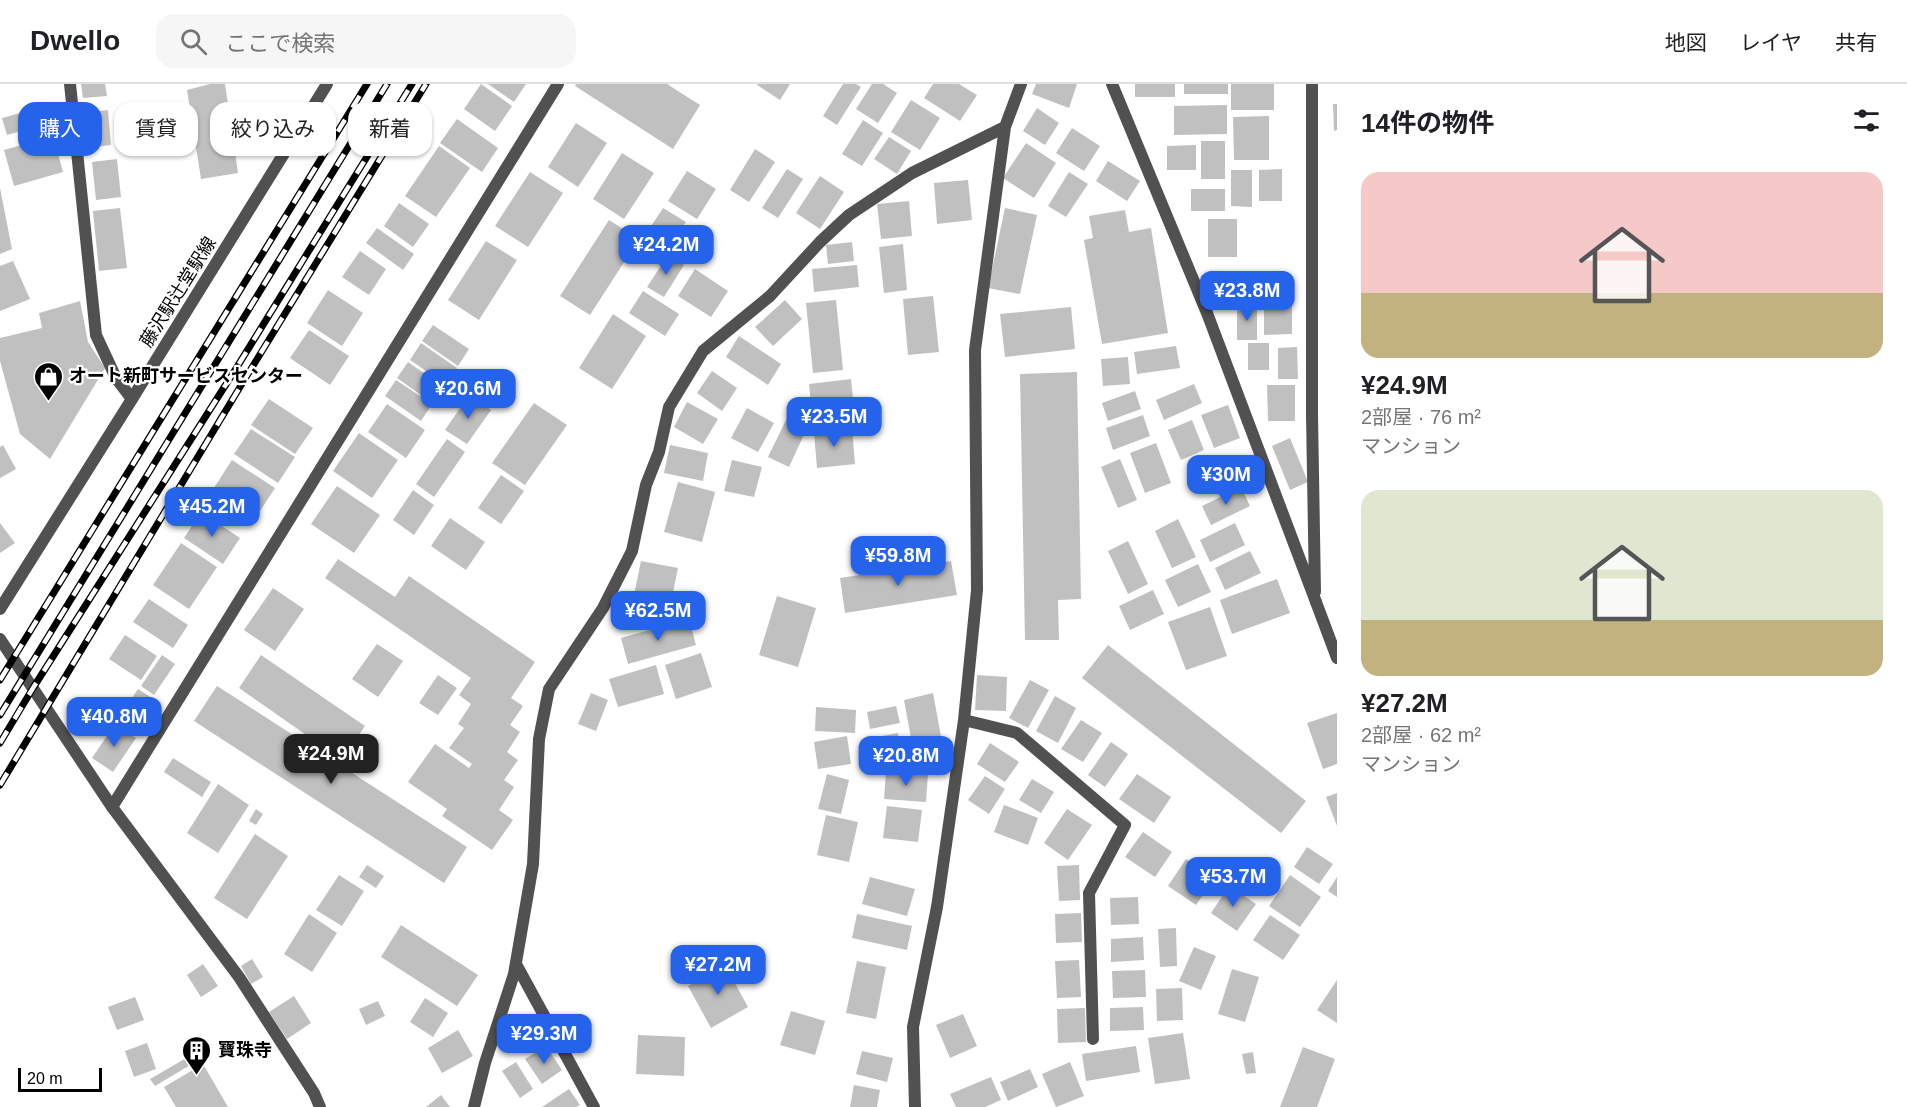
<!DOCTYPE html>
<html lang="ja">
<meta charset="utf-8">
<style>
body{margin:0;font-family:Helvetica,"Noto Sans JP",sans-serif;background:#f6f6f6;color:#202124;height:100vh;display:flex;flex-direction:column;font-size:22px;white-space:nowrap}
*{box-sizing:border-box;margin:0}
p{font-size:20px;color:#757577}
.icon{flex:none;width:33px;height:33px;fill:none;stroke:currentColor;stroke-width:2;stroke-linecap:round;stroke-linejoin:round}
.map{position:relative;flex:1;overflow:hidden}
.sheet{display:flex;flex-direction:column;background:#fff;width:570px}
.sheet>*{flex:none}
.guide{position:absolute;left:18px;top:18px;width:570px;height:54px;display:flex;gap:12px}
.scale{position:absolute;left:18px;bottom:15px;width:84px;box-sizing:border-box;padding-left:6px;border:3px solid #000;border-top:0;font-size:16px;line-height:21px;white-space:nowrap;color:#000;-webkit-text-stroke:4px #fff;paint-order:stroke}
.price{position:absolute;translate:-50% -51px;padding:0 14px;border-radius:12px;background:#2563eb;color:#fff;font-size:20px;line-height:39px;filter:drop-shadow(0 2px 3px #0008)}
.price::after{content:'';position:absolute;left:50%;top:36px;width:18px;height:14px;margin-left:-9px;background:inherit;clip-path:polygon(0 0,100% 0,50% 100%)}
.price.current{background:#222;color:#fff}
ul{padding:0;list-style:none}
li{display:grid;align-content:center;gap:12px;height:318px;padding:0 24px}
li span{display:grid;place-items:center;height:186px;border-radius:18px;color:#555}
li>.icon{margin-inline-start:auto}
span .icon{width:108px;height:108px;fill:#fffc;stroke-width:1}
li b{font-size:26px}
h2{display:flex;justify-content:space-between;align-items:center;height:72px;padding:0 24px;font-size:26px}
.pill{padding:0 21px;border-radius:18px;background:#fff;box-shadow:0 2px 4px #0004;font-size:21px;line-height:54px}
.pill.current{background:#2563eb;color:#fff}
header{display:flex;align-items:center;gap:36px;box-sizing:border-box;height:84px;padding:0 30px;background:#fff;border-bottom:2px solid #e0e0e0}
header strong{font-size:28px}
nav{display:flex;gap:33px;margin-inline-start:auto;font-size:21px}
.search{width:420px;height:54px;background:#f6f6f6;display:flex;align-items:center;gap:15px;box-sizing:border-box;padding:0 21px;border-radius:18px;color:#757577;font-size:22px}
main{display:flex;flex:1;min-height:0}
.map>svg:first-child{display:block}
</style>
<header>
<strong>Dwello</strong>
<div class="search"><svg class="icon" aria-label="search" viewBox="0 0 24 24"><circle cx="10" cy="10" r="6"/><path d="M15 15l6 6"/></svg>ここで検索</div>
<nav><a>地図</a><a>レイヤ</a><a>共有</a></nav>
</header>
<main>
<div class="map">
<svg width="1337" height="1023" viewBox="0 0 1337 1023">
<rect width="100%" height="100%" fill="#fff"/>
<path fill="#c0c0c0" d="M81,0H105L107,12L83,14Z
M210,0H225L238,89L201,95L187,6Z
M481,0L512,22L495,47L464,25Z
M488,0H526L514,18Z
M576,0H667L700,21L673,65L575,2Z
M758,0H790L780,16L757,1Z
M843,0H856L861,3L837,41L823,32Z
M872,0H883L897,9L878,39L856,25Z
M933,0H959L977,11L960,37L924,14Z
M1036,0H1077L1069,24L1032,10Z
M1135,0H1175V13H1135Z
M1184,0H1228V10H1184Z
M1231,0H1274V26H1231Z
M911,16L940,34L920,66L891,48Z
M1333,20H1337V46L1334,47Z
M1227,21V50L1174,51V22Z
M38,24L43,41L7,51L2,34Z
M1037,24L1059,39L1045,61L1023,47Z
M108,26L111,61L87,64L83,29Z
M1269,32V76H1234L1233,33Z
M457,35L498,64L482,88L440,59Z
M863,36L883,49L862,82L842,70Z
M576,39L607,59L578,103L548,83Z
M1072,44L1100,62L1084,87L1056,69Z
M53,52L63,88L14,102L4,66Z
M889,53L911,67L897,90L874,75Z
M1201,57H1225V95H1201Z
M1026,59L1056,79L1034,114L1003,94Z
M1196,61V86H1167V62Z
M439,62L470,84L436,133L405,112Z
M755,65L775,78L749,118L730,106Z
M622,69L654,89L624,135L593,115Z
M117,75L121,113L96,116L92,78Z
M1108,77L1140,97L1127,117L1096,97Z
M787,85L803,95L778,134L762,124Z
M1282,85V117H1259V86Z
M1231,86H1252V123L1231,122Z
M687,87L716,105L697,135L668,117Z
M530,88L563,109L528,163L495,142Z
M1069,88L1088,100L1066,133L1048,122Z
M820,92L844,108L820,145L796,129Z
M968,96L972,136L937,140L934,99Z
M0,104L12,165L0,170Z
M1191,105H1225V127H1191Z
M909,117L912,152L881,155L877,120Z
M399,119L429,140L413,163L384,142Z
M120,124L127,184L99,187L93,127Z
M663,124L686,138L668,164L646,150Z
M1005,124L1037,131L1020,210L988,204Z
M1125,126L1129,148L1151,144L1168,249L1102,260L1084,156L1093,154L1089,132Z
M1208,135H1237V173H1208Z
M609,136L639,155L590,231L560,212Z
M377,144L414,170L403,186L366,159Z
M486,157L517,176L479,236L448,216Z
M852,158L854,177L828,180L826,161Z
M903,160L907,206L884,209L879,163Z
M360,167L386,185L369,211L342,193Z
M668,171L684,181L664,213L647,203Z
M13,177L30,215L0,227V182Z
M857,181L859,203L814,208L812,185Z
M695,185L728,207L711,233L678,212Z
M1223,199H1255V217H1223Z
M328,206L363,229L342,262L307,239Z
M643,207L679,230L665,252L629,229Z
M933,212L939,268L908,271L903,215Z
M785,216L802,235L773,262L755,243Z
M836,216L843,286L813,289L806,219Z
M80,217L88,258L105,284L50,375L20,350L0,277V254L42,244L39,229Z
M1292,219V250L1264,251V220Z
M1257,220V256H1237V221Z
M1071,223L1075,265L1005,273L1000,230Z
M613,230L646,252L612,305L579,284Z
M433,241L469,265L458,282L422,257Z
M309,246L349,272L330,301L290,274Z
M739,252L781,280L768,301L726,273Z
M421,259L457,284L445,300L410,276Z
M1248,259H1269V286H1248Z
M1176,262L1180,284L1137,290L1134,268Z
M1297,263L1298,295H1278V264Z
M1128,273L1130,300L1103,302L1101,275Z
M408,278L444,303L432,319L397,294Z
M712,287L737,304L722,327L697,309Z
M1077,288L1081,515L1058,516L1059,556H1025L1020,290Z
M851,295L855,335L813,339L809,300Z
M396,296L432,320L421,337L385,312Z
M1194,300L1202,319L1164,336L1156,316Z
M1267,301H1295V337H1268Z
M1135,307L1141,325L1108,337L1102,319Z
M469,311L491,326L467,360L445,346Z
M269,315L313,344L295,370L251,341Z
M687,318L718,335L703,360L674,343Z
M534,319L567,341L525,401L492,379Z
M387,320L425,346L406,374L368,348Z
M1228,321L1240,354L1214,364L1201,331Z
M747,324L774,339L758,368L731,354Z
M1143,331L1150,352L1113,366L1106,344Z
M787,334L807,344L789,383L768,373Z
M1192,336L1204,366L1181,376L1168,346Z
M852,344L855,380L817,384L814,348Z
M251,345L295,373L278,399L234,370Z
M359,349L398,376L372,414L333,387Z
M1290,354L1308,398L1290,406L1272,362Z
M447,355L465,368L434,413L416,400Z
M1156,359L1171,399L1145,409L1130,369Z
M3,361L16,385L0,394V363Z
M670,361L708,369L703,397L664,389Z
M1120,375L1137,416L1118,424L1101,383Z
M232,376L275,404L251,441L208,413Z
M732,376L762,383L754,413L724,407Z
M501,391L524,407L501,440L478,424Z
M678,398L715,408L702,458L664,448Z
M337,402L380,431L354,469L311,440Z
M1241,403L1250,422L1211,441L1202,422Z
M413,406L434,421L414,451L393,436Z
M201,428L240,454L223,480L184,454Z
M450,434L485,458L466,486L431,462Z
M1178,435L1196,473L1172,484L1155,447Z
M0,439L15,459L0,469Z
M1235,439L1245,461L1210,478L1200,456Z
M1128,457L1148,500L1128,510L1108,467Z
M181,459L217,483L189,525L153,501Z
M1250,467L1261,489L1225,506L1215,484Z
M338,475L395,513L409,492L535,578L511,614L523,622L510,641L520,648L507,668L518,676L504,696L514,703L499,726L513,736L492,766L442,732L447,725L408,698L435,660L469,684L472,680L449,664L464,644L458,640L471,620L459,611L471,594L325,494Z
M641,477L678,484L671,518L634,511Z
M951,477L957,511L845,529L840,494Z
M1198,480L1211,508L1178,523L1165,496Z
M1277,495L1290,529L1232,550L1220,516Z
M273,504L304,525L275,567L244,546Z
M1153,506L1164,530L1130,546L1119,522Z
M777,512L816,524L798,583L759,571Z
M149,515L188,541L173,564L133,538Z
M1210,523L1227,572L1186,586L1168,538Z
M689,535L696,561L628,580L621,554Z
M125,551L157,572L141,596L109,575Z
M377,560L403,577L378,613L352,595Z
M1108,561L1306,717L1281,749L1082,594Z
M701,569L712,603L676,615L665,581Z
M162,571L175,580L154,611L141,602Z
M261,571L365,642L342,676L239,604Z
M656,581L664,610L618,623L609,595Z
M438,591L457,604L438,631L419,619Z
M977,591L1007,593L1006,627L975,626Z
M1030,596L1049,606L1028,644L1009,634Z
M217,602L467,763L444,799L194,637Z
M138,605L161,620L140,651L117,636Z
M591,609L608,616L596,647L578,640Z
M933,609L942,658L913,665L904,616Z
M1055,612L1076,624L1058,659L1036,647Z
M896,622L900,639L870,645L867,628Z
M816,623L856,626L855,649L815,647Z
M1337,629V680L1323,685L1307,639Z
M1081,636L1102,649L1083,678L1061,665Z
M115,640L136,654L113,688L92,674Z
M898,649L902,672L870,679L865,655Z
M847,652L851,680L818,685L814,658Z
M1111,658L1128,670L1105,703L1088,691Z
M990,659L1019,678L1005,698L977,680Z
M173,674L211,698L202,713L164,688Z
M886,687L928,690L926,718L884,715Z
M827,690L849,696L841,730L818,725Z
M1137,690L1171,713L1154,739L1119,715Z
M985,692L1005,705L989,730L968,716Z
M1032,695L1054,708L1041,729L1019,716Z
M218,700L249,721L218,769L187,749Z
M1337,709V742L1326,713Z
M1004,721L1038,734L1028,761L994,748Z
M887,722L922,726L918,758L883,754Z
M256,725L263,730L256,741L249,737Z
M1067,725L1092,741L1068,776L1044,759Z
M826,731L858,738L849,778L817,771Z
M1143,748L1172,768L1155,793L1125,773Z
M255,750L288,772L247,835L214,814Z
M1307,763L1333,780L1319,800L1294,783Z
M1186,775L1214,795L1196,821L1168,802Z
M367,781L384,792L376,804L359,793Z
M1079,781L1080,816L1059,817L1057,782Z
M339,791L364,807L342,842L316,826Z
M1290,791L1321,813L1300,843L1269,822Z
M870,793L915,805L907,832L862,820Z
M1337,793V813L1328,807Z
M1229,802L1256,820L1237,847L1211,829Z
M1138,813L1139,840L1111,841L1110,814Z
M1081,829L1082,858L1056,859L1055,830Z
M309,830L337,849L312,888L284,870Z
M857,830L912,842L907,866L852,854Z
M1270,831L1300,851L1283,876L1253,856Z
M401,841L478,891L457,922L381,873Z
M1176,844L1177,882L1160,883L1158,845Z
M1143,853L1144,876L1111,878V855Z
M1194,863L1216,872L1201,906L1179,897Z
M252,875L263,893L251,900L241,882Z
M1079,876L1081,913L1057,914L1055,877Z
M857,877L886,883L876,935L846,929Z
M203,880L218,902L201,913L187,891Z
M725,881L748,923L711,944L688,902Z
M1232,885L1259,893L1245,938L1218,930Z
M1145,886L1146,913L1113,914L1112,887Z
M1337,896V939L1317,926Z
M1182,904L1183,936L1157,937L1156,905Z
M294,912L311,939L287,955L269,928Z
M135,913L144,936L117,946L108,923Z
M425,914L448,929L433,953L410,938Z
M378,917L385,932L366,941L359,925Z
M1143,923L1144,946L1110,947V924Z
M1085,924L1086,958L1058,959L1057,925Z
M791,927L825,937L815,971L780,961Z
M963,930L977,962L950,974L936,941Z
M458,946L473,972L442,989L428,964Z
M1183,949L1190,995L1155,1000L1148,954Z
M638,951L685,953L684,992L636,990Z
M147,959L156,985L134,993L125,967Z
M546,962L562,986L542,1000L525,975Z
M1136,962L1140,988L1086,997L1082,970Z
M1303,963L1335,975L1317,1023H1280Z
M862,967L893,974L887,998L856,990Z
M1253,968L1256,989L1246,990L1242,970Z
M188,973L192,980L155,1002L150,995Z
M516,978L533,1005L520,1014L502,987Z
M1070,978L1084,1012L1056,1023L1042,990Z
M203,980L228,1023H176L164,1003Z
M1030,985L1038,1003L1008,1017L1000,998Z
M991,993L1001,1016L985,1023H956L950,1010Z
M854,1001L880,1006L877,1023H850Z
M569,1005L580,1021L576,1023H542Z
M441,1011L450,1023H426Z"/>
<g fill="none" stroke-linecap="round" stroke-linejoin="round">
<path stroke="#515151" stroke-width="12" d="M70,0L96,251L116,294L132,315
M1112,0L1207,229L1316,518
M1312,0V331L1315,508
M0,555L112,723L239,893L314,1009L320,1023
M964,636L1017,649L1125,741L1089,809L1093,955
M516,880L594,1023
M474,1023L485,979L514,890L533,780L539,655L549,605L603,524L632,467L646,401L659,368L669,323L703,267L770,212L820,158L849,131L912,89L1005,43
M915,1023L913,943L937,823L964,636L977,506L975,266L1005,43L1021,0"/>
<path stroke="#515151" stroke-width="12" d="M1316,518L1337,574
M0,525L132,315L327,0
M112,723L558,0"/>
<defs>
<path id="rail" d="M0,596L367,0
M0,631L387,0
M0,659L33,604L237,283L412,0
M0,701L243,298L426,0"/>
</defs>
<use href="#rail" stroke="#000" stroke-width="7"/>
<use href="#rail" stroke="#fff" stroke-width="4.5" stroke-dasharray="14" stroke-linecap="butt"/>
</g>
<defs>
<symbol id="shop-pin" viewBox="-11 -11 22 30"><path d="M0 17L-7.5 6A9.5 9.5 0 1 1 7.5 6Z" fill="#000" stroke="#fff"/><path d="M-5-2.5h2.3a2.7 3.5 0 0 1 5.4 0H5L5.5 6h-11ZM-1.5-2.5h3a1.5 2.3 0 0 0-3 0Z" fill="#fff"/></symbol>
<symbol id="building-pin" viewBox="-11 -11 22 30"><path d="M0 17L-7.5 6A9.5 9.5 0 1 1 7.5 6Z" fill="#000" stroke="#fff"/><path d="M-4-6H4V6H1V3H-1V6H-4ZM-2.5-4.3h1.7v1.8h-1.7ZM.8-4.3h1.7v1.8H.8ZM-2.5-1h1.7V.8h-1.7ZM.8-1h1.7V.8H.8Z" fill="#fff"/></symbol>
</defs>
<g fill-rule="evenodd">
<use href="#shop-pin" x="32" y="276" width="33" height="45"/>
<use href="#building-pin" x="180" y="950" width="33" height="45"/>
</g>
<g text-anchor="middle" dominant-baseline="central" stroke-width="4.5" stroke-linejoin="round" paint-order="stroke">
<g font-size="18" fill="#000" stroke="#fff">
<text transform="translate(178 208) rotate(-58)">藤沢駅辻堂駅線</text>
</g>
<g font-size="18" font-weight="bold" fill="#000" stroke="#fff" text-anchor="start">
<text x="69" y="292">オート新町サービスセンター</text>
<text x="218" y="966">寶珠寺</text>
</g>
</g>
</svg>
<div class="scale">20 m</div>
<b class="price" style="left:666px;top:192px">¥24.2M</b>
<b class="price" style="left:1247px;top:238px">¥23.8M</b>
<b class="price" style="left:468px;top:336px">¥20.6M</b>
<b class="price" style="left:834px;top:364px">¥23.5M</b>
<b class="price" style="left:1226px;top:422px">¥30M</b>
<b class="price" style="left:212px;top:454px">¥45.2M</b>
<b class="price" style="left:898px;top:503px">¥59.8M</b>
<b class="price" style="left:658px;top:558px">¥62.5M</b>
<b class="price" style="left:114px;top:664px">¥40.8M</b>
<b class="price current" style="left:331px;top:701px">¥24.9M</b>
<b class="price" style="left:906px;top:703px">¥20.8M</b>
<b class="price" style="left:1233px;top:824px">¥53.7M</b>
<b class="price" style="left:718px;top:912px">¥27.2M</b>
<b class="price" style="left:544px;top:981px">¥29.3M</b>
<div class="guide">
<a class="pill current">購入</a>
<a class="pill">賃貸</a>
<a class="pill">絞り込み</a>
<a class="pill">新着</a>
</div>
</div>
<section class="sheet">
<h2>14件の物件<svg class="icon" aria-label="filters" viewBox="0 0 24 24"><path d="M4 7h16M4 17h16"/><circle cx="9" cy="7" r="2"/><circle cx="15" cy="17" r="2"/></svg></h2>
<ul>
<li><span style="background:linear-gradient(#f6c9c9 65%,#c2b280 0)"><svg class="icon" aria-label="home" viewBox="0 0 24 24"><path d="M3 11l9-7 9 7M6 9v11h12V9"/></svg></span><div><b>¥24.9M</b><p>2部屋 · 76 m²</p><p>マンション</p></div></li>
<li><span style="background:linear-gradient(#dfe7d0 70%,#c2b280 0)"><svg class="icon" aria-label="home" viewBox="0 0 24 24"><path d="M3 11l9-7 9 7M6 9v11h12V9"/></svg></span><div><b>¥27.2M</b><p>2部屋 · 62 m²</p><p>マンション</p></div></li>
</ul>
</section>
</main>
